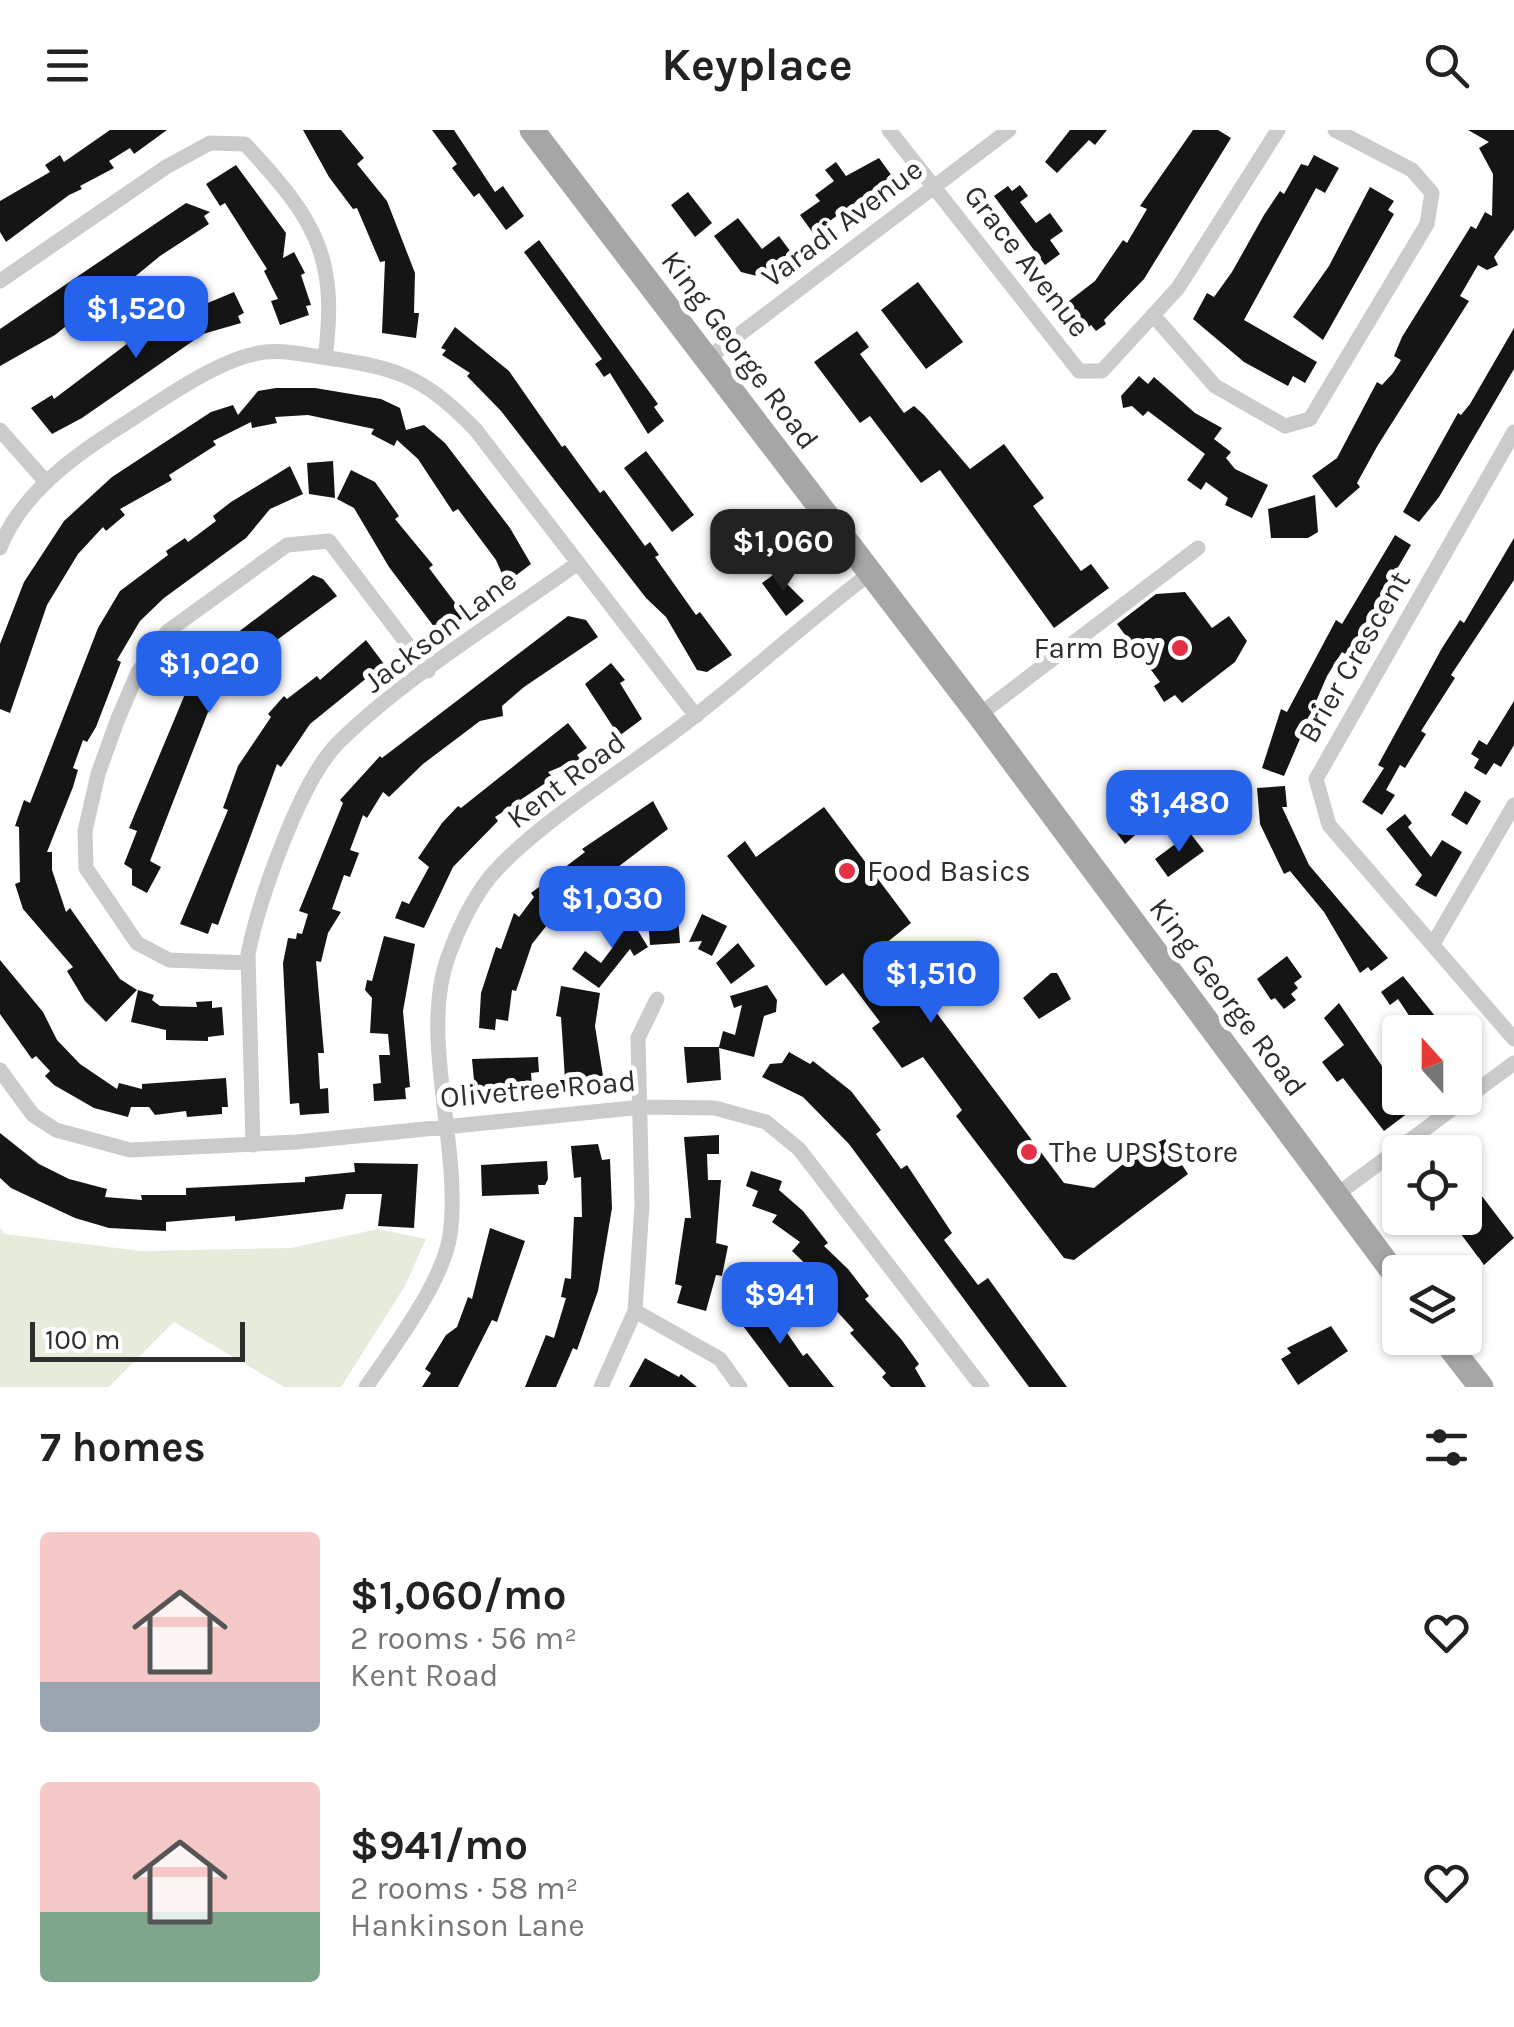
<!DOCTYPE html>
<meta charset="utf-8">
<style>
body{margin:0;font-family:Karla,sans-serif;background:#f2f2f2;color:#222;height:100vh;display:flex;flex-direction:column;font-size:38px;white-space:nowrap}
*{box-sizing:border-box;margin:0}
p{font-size:32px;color:#767676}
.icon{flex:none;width:55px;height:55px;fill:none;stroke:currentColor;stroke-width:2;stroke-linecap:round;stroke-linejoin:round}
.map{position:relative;height:1257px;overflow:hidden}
.drawer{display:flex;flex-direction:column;background:#fff;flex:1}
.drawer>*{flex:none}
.needle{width:65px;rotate:339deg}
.fabs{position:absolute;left:1382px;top:885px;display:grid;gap:20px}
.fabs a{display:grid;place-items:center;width:100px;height:100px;border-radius:10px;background:#fff;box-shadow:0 2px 8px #0004;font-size:50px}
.scale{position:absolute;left:30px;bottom:25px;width:215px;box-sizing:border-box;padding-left:10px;border:5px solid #2e2e2e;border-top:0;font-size:28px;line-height:35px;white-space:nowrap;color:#2e2e2e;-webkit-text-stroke:8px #fff;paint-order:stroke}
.price{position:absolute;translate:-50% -85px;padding:0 22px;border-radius:20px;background:#2563eb;color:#fff;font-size:32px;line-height:65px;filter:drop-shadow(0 2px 5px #0008)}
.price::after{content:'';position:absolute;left:50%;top:60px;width:30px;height:22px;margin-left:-15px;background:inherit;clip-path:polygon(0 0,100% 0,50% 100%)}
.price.current{background:#222;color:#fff}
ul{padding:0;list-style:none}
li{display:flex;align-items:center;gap:30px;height:250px;padding:0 40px}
li span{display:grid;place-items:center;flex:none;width:280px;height:200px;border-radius:10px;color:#555}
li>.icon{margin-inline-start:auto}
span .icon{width:120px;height:120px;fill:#fffc;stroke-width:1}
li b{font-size:42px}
h2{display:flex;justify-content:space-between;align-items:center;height:120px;padding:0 40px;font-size:42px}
header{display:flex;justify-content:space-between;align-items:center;height:130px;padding:0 40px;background:#fff;font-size:45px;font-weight:700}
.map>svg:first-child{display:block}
</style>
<header><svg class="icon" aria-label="menu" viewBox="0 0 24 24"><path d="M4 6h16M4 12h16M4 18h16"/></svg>Keyplace<svg class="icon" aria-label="search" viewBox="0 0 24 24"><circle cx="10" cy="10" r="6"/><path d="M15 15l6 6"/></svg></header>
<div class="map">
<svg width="1514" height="1257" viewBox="0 0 1514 1257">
<rect width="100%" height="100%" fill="#fff"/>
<path fill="#e5ecdc" d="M0,1098L5,1104L141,1121L291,1118L378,1099L426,1109L405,1156L341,1257H284L174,1192L109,1257H0Z"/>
<path fill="#151515" d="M110,0H167L134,24L130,18L109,31L114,38L80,56L82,59L69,65L6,112L0,102V71L50,42L45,35L60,25L64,32Z
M303,0H341L364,28L357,34L387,71L415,143L414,183H419L416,208L382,203L385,131L380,132L357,78L353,79L329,47Z
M432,0H454L495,62L503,56L524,86L506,100L479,63L474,67L452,38L457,34Z
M1070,0H1107L1095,15L1089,10L1057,43L1045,32Z
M1193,0H1218L1231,8L1144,149L1104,190L1106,194L1096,201L1091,195L1080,204L1060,178L1095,151L1123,110L1127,113L1147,79L1140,76Z
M1468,0H1514V99L1494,127L1498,135L1487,140L1478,135L1460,166L1469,171L1378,315L1357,353L1360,357L1336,378L1312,346L1337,328L1377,252L1382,255L1393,243L1401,230L1394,226L1402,207L1471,96L1476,99L1485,82L1492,86L1493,44L1479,18L1489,12Z
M1314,25L1339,38L1325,63L1316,58L1244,190L1317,232L1305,253L1293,246L1288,256L1244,232L1193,189L1207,163L1214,167L1232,142L1264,85L1280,61L1284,64L1301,34L1308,36Z
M879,28L892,46L813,103L800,85L820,71L815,65L834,51L825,40L836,32L846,46Z
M236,35L286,103L283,128L294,122L305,143L301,145L311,175L306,176L309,185L280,195L271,171L278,169L264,141L267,139L225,73L220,76L206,54Z
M1020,55L1028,66L1020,72L1036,93L1050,83L1063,101L1050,110L1060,124L1045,135L994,66L1008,56L1012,61Z
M1370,57L1394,71L1388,80L1394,84L1323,210L1293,187L1329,136Z
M688,62L712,93L695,107L671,75Z
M186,73L210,82L204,86L209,94L160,126L109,168L106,164L55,205L0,236V199Z
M738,88L762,119L779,106L796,129L769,149L741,142L714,106Z
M539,110L658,274L654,277L664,291L648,304L610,243L604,247L595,234L602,229L524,122Z
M918,152L963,212L926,239L881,180Z
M234,162L244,183L238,186L241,193L203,204L82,288L52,304L31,278L52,265L54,269L148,198Z
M455,197L509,241L562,317L565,315L600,363L604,360L645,416L650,412L659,425L655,427L696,485L700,482L732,525L707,542L697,540L666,487L646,468L501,281L467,246L470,243L442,225L446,220L441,218Z
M1514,198V239L1439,367L1419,392L1403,382L1458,283L1461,285L1470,274Z
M857,201L869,217L860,224L904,283L914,276L924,285L970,339L1004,314L1044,368L1033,376L1081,441L1091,434L1109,458L1054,498L940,340L921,353L870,286L860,293L814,232Z
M1139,246L1148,254L1154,247L1195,283L1222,298L1214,309L1231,322L1226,328L1235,339L1268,355L1252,388L1225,375L1228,368L1206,352L1201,360L1187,350L1205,324L1148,281L1143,286L1132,276L1123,278L1121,266Z
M276,258H315L381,269L400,278L406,300L424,295L445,313L510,398L531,434L506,453L496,430L458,379L453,382L418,329L397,310L394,316L371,304L374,299L308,285L275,287L277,293L252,298L251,292L213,311L216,315L169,345L172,350L120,379L125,385L106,401L103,397L78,424L47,475L10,583L0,579V514L24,452L64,391L112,347L211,282L233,275L238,285L258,261Z
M646,321L694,385L672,402L624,338Z
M333,331L335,368L309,364L307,333Z
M290,336L303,364L270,379L246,408L164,468L140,491L117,530L121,532L96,597L87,612L83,610L73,638L78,640L73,657L47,722H52V740L66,782L70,778L120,849L137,860L106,892L85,871L67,841L73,837L23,779L15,754L20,752L19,697L15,696L24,670L30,673L98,498L120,461L168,425L166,421L185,408L188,412L216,391L213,386L231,372Z
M351,340L375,352L399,386L395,389L433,435L429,438L465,486L448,500L435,498L389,437L354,378L337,369Z
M1315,365L1318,402L1308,408H1271L1268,379Z
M745,399L763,422L747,434L730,410Z
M1395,405L1411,415L1347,525L1342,522L1327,546L1284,646L1262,638L1281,579L1287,582L1336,490L1342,494Z
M1514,408V450L1451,545L1455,548L1421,601L1426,604L1405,638L1400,635L1386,660L1395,665L1382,685L1362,672L1384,638L1378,635L1442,518L1460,490L1464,493Z
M776,443L804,471L786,486L762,453Z
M313,445L323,449L337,466L240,537L226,555L208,582L150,731L161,737L147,763L132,755V739L124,734L137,701L129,698L198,533Z
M1185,462L1212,498L1229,486L1247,511L1235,532L1182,573L1175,565L1164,572L1154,556L1160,552L1117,494L1156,464Z
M568,486L586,490L598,507L524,557L502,576L503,586L480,591L423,634L389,667L383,662L367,688L363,685L350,720L359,723L350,747L344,745L332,779L341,782L328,803L321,832L316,831L324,923H318L320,959L328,958L329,983L300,985L299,973L290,974L283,833L288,808L296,809L297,803L302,804L308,784L299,781L343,673L340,670L380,626L382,628Z
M366,510L384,534L310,594L281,637L277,634L218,795L212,793L208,804L180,794L228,680L223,678L238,636L271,587L268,584L284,566L287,569L317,546L320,550Z
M611,533L625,550L620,553L642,589L619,606L585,554Z
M1514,571V615L1501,637L1494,633L1486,645L1474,638L1479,629L1471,624L1479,610L1487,615Z
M568,593L587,618L577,625L580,629L548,642L553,648L495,687L498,691L453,737L424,798L395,788L402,771L409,774L429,737L418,728L442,693L458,676L461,678Z
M1285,656L1287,677H1282L1309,735L1388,828L1371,841L1368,837L1360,843L1324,782L1290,741L1284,744L1260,694L1257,658Z
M1465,661L1481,671L1467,695L1451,685Z
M1143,666L1158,685L1125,714L1107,690Z
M653,671L668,699L606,746L603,743L551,790L532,814L516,861L512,860L508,891L496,889L495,900L479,898L481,863L496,817L501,819L514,783L519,787L534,767L531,763L585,722L582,719Z
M824,677L911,793L885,814L1064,1053L1094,1058L1139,1021L1165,1009L1188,1044L1074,1130L1064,1128L956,986L962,980L923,927L902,938L872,898L880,892L843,843L826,856L727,726L745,711L756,727Z
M1405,684L1412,693L1408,697L1431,727L1442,710L1462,722L1436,767L1415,755L1422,745L1386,699Z
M1190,703L1204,721L1168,747L1155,729Z
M677,773L680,813L650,815L647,775Z
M627,783L648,817L634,826L630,819L599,858L572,839L585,821L601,833L613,817L602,800Z
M702,784L727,796L712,826L698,819L702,811L689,812Z
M384,806L415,814L403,881L410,957L405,958L406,969L374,971L373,954L381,953L379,925H390L388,904L370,903L372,868L365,860L367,850L372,851Z
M738,813L755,836L731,854L716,833Z
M1287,826L1302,847L1294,853L1298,858L1291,864L1296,870L1284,879L1275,868L1271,870L1257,849Z
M0,830L43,882L57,910L80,934L117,959L119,953L142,959V954L226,948L228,977H222V984L187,987L186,981L155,985L149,977H131L128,987L94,978L54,955L45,946L50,941L36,926L32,929L0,884Z
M1051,843H1057L1071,869L1039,889L1023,868Z
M1403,846L1443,896L1446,902H1420L1398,869L1390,875L1381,862Z
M767,855L777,870L776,882L764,886L754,927L719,918L721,950L687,953L684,917H719L723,901L735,905L742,875L734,878L730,866Z
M561,856L600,863L595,896L603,946H595L596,959L561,962L560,950H565L563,917L561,887L556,886Z
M138,860L154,865L152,870L160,876L197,877L196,872L212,871V878L222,877L224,905L208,907V911L166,910V900L131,892Z
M1339,873L1412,980L1384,1001L1343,948L1337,952L1322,932L1344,915L1324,888Z
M789,922L810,934L813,931L851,961L881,1000L876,1004L901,1039L907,1035L952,1103L944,1110L978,1155L988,1148L1067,1257H1029L849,1014L803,967L762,947L770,934L782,933Z
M538,927L539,942L531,943L532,956L475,961L472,929Z
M0,1003L39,1034L69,1049L107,1059L105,1067L142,1070L141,1065H186V1058L305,1052V1047L355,1042L354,1033L418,1034L414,1098L378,1096L382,1064H346L343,1079L235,1091V1086L166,1092V1101L109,1098L75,1088L11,1058L0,1048Z
M719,1005V1024H707L708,1050H721L716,1113L728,1116L722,1146L716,1145L706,1181L677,1173L682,1156L675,1154L685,1088H691L684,1007Z
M598,1014L602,1030L610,1029L612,1078L598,1161L577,1220L573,1218L556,1257H525L546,1205L554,1208L566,1168L561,1167L565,1148L571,1149L574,1087H582L581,1047L574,1048L571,1016Z
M547,1031L548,1049L545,1055H538L539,1064L482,1066L481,1035Z
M751,1041L782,1051L779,1060L803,1081L828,1113L824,1116L848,1139L869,1166L865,1169L901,1209L919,1234L915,1238L926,1257H891L882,1247L886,1243L850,1203L854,1200L832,1176L835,1173L812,1150L817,1145L792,1121L800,1112L772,1092L777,1085L752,1076L758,1061L746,1056Z
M1465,1044L1514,1108L1484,1135L1449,1088H1465Z
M490,1098L525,1111L497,1192L492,1190L458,1257H422L431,1243L425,1239L446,1205L457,1197L468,1167L472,1169Z
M762,1167L803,1226L807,1223L834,1257H789L743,1196L732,1188Z
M1331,1196L1348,1221L1298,1255L1281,1229L1291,1223L1287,1218Z
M645,1228L679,1247L681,1244L697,1257H629Z"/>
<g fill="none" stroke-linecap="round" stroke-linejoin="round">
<path stroke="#cbcbcb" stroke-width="15" d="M889,0L1079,241H1102L1178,158L1278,0
M0,151L166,37L210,13L245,14C313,87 339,125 325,227
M1153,185L1215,256L1285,296L1310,289L1427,94L1432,63L1412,40L1335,0
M707,229L1009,0
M0,300L46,352
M1514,302L1316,649L1329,695L1514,909
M0,418C19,367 71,328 115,300C155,275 208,235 254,224C276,218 301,224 322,227C396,238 421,244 475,299L696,586
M979,585L1198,418
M1433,814L1514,675
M248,833L169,830L137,813L86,738L85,701L98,644L117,591L138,542L168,501L287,415L329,411L428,541
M0,940L33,985L56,1000L130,1020L297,1012L642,977L715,978L766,992L799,1019L982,1257
M253,1015L248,824C259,770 300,651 338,613C402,549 503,487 578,433
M1335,1066L1514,933
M635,1181L720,1229L740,1257
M366,1257C393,1218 443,1152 450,1105C462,1018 419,907 448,827C457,801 473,768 490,747C531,698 621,642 674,602C741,552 802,495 868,445
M601,1257L635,1181L642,1075L638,908L657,869"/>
<path stroke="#a6a6a6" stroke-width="25" d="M532,0L979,585L1400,1151
M1443,1208L1481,1257"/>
</g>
<g fill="#e53045" stroke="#fff" stroke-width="4">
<circle cx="1180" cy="518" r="10"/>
<circle cx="847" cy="741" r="10"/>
<circle cx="1029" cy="1022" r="10"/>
</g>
<g text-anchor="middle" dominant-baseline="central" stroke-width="10" stroke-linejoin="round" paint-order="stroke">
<g font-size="30" fill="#2e2e2e" stroke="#fff">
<text transform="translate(842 93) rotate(-37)">Varadi Avenue</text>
<text transform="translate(1027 131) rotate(52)">Grace Avenue</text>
<text transform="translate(740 220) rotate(53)">King George Road</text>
<text transform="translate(440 501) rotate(-37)">Jackson Lane</text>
<text transform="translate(1354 527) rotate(-60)">Brier Crescent</text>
<text transform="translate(566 650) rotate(-37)">Kent Road</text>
<text transform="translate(1228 867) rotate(53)">King George Road</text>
<text transform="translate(538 959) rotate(-5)">Olivetree Road</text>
</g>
<g font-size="30" fill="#2e2e2e" stroke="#fff" text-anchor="start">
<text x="1160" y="518" text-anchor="end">Farm Boy</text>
<text x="867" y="741">Food Basics</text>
<text x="1049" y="1022">The UPS Store</text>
</g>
</g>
</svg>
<div class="fabs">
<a><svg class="needle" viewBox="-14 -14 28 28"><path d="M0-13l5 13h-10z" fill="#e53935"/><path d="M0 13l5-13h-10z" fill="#767676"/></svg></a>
<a><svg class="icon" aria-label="locate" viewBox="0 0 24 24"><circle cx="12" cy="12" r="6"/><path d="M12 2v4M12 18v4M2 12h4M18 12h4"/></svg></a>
<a><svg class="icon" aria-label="layers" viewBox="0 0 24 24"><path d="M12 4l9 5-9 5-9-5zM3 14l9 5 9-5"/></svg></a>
</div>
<div class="scale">100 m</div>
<b class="price" style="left:136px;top:231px">$1,520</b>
<b class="price current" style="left:783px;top:464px">$1,060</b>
<b class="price" style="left:209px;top:586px">$1,020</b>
<b class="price" style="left:1179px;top:725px">$1,480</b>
<b class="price" style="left:612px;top:821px">$1,030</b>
<b class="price" style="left:931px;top:896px">$1,510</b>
<b class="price" style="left:780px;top:1217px">$941</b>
</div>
<section class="drawer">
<h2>7 homes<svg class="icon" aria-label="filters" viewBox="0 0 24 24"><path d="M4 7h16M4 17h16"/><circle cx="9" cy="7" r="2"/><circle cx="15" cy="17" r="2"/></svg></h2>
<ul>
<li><span style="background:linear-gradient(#f6c9c9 75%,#9aa5b1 0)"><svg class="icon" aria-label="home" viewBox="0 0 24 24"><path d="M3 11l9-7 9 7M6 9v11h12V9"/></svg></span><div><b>$1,060/mo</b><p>2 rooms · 56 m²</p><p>Kent Road</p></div><svg class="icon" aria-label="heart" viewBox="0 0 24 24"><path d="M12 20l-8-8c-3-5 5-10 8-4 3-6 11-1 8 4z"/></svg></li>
<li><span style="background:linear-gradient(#f6c9c9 65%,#7fa58c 0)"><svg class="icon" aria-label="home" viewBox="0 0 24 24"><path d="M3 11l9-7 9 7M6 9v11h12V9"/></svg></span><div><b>$941/mo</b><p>2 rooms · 58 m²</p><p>Hankinson Lane</p></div><svg class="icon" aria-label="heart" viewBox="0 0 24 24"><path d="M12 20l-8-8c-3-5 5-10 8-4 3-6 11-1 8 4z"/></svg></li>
</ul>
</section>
